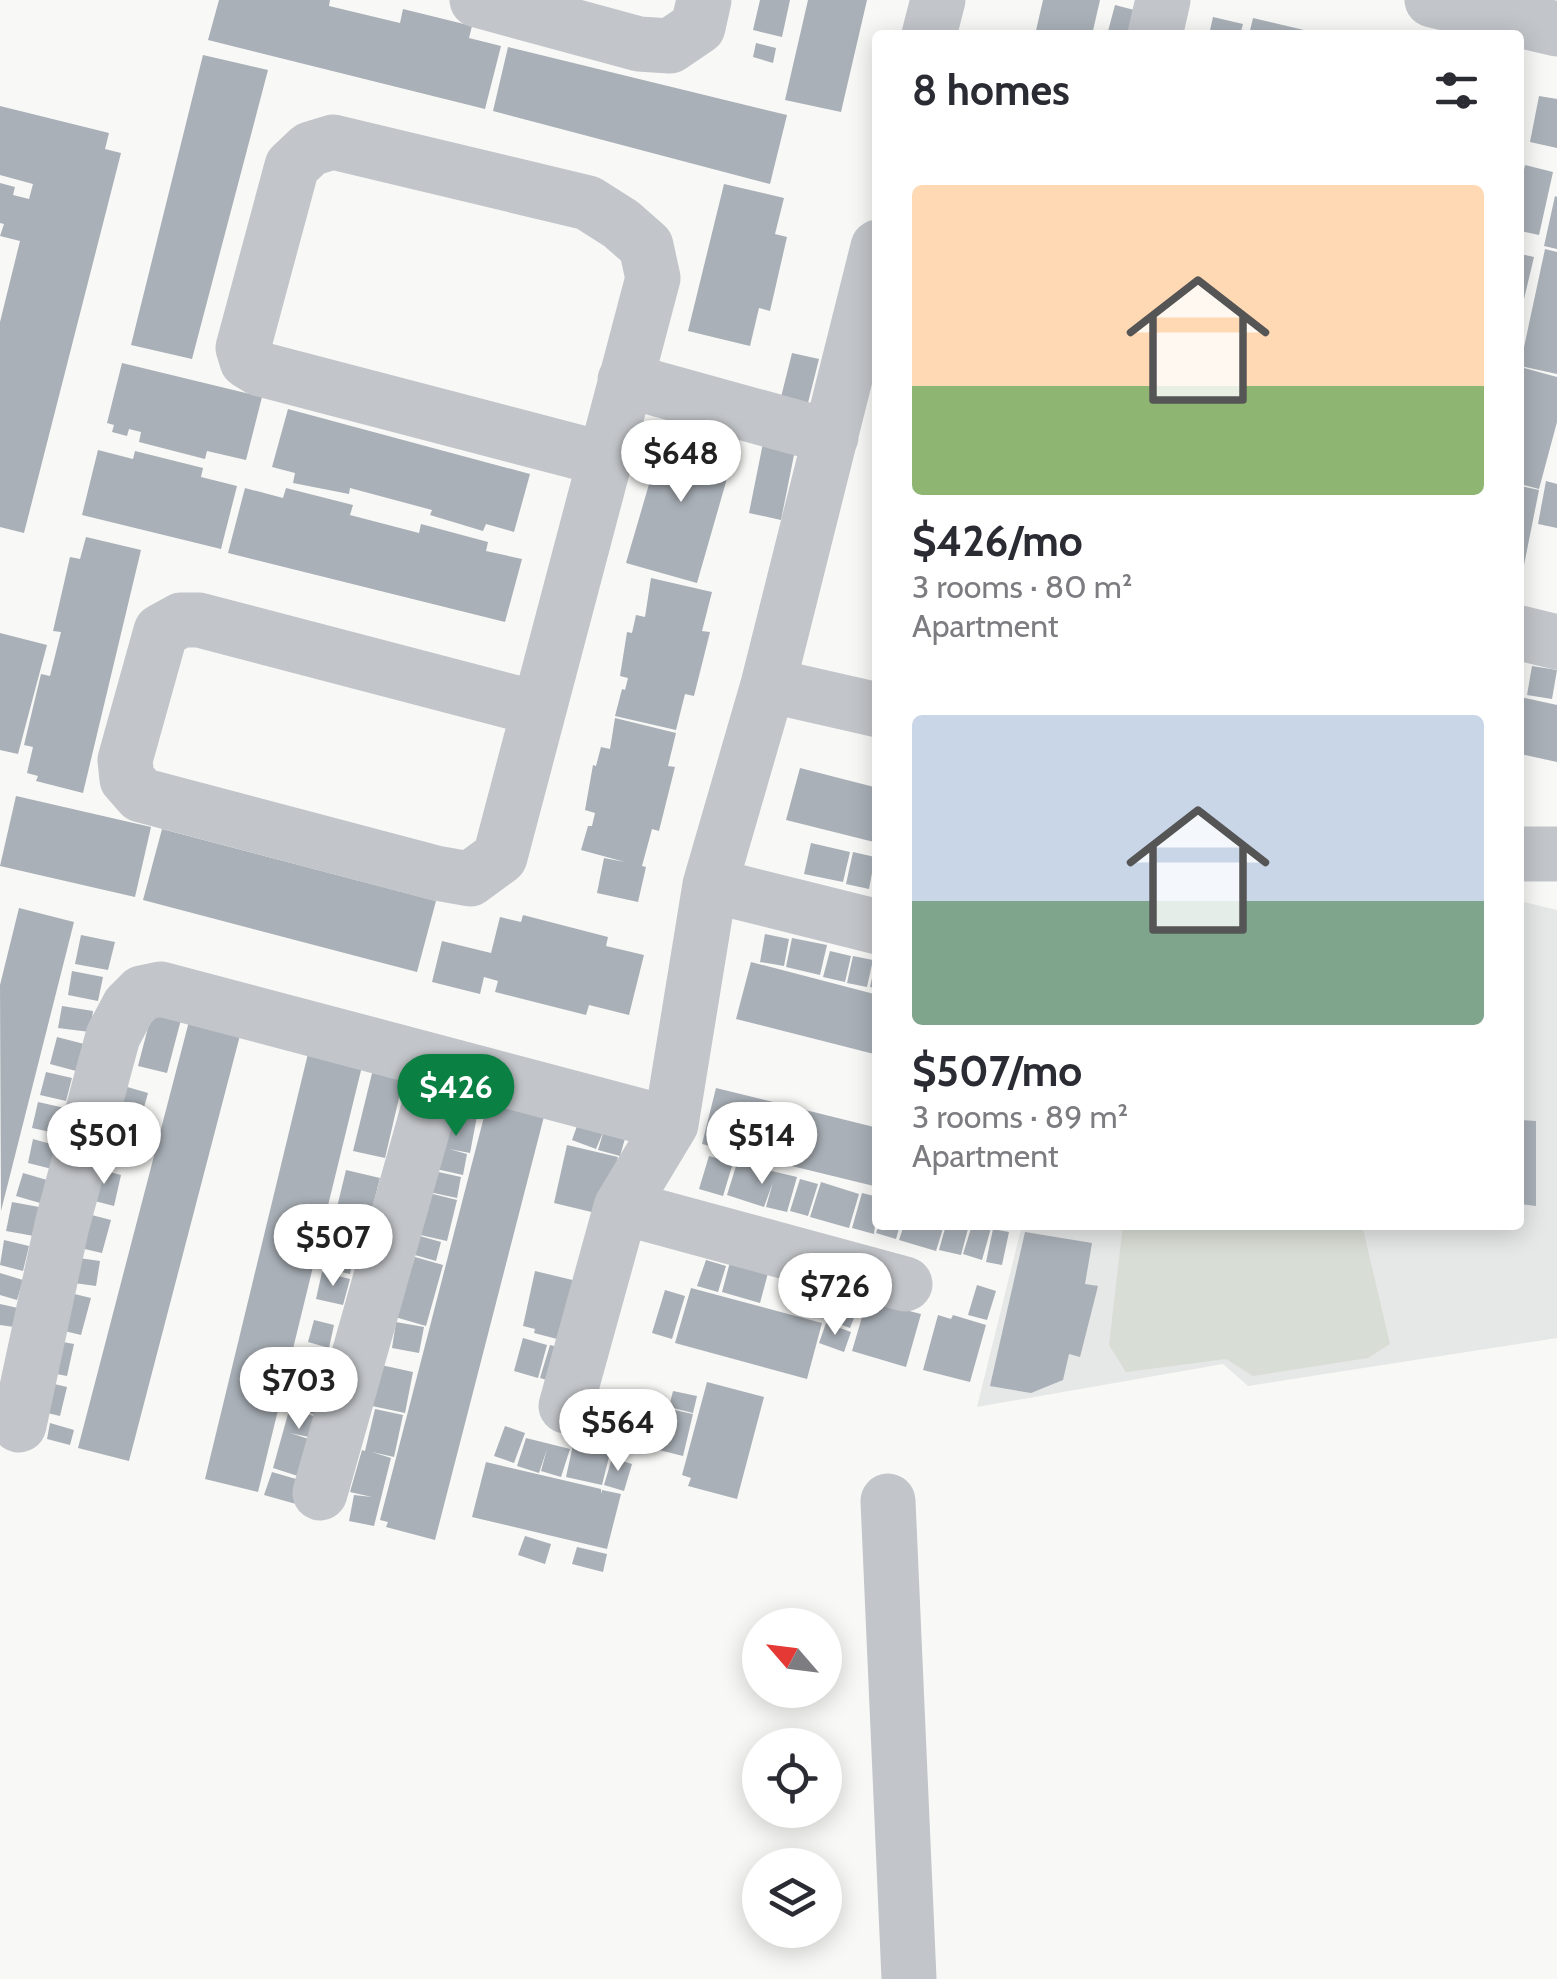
<!DOCTYPE html>
<meta charset="utf-8">
<style>
body{margin:0;font-family:Cabin,sans-serif;background:#f2f2f3;color:#2b2b33;height:100vh;display:flex;flex-direction:column;font-size:38px;white-space:nowrap}
*{box-sizing:border-box;margin:0}
p{font-size:32px;color:#7c7c81}
.icon{flex:none;width:55px;height:55px;fill:none;stroke:currentColor;stroke-width:2;stroke-linecap:round;stroke-linejoin:round}
.map{position:relative;flex:1;overflow:hidden}
.sheet{position:absolute;left:872px;top:30px;width:652px;height:1200px;display:flex;flex-direction:column;background:#fff;border-radius:10px;box-shadow:0 5px 25px #0003}
.sheet>*{flex:none}
.needle{width:65px;rotate:298deg}
.buttons{position:absolute;left:742px;top:1608px;display:grid;gap:20px}
.buttons a{display:grid;place-items:center;width:100px;height:100px;border-radius:50%;background:#fff;box-shadow:0 5px 25px #0003;font-size:50px}
.price{position:absolute;translate:-50% -85px;padding:0 22px;border-radius:35px;background:#fff;color:#222;font-size:32px;line-height:65px;filter:drop-shadow(0 2px 5px #0008)}
.price::after{content:'';position:absolute;left:50%;top:60px;width:30px;height:22px;margin-left:-15px;background:inherit;clip-path:polygon(0 0,100% 0,50% 100%)}
.price.active{background:#0b8043;color:#fff}
ul{padding:0;list-style:none}
li{display:grid;align-content:center;gap:20px;height:530px;padding:0 40px}
li span{display:grid;place-items:center;height:310px;border-radius:10px;color:#555}
li>.icon{margin-inline-start:auto}
span .icon{width:180px;height:180px;fill:#fffc;stroke-width:1}
li b{font-size:42px}
h2{display:flex;justify-content:space-between;align-items:center;height:120px;padding:0 40px;font-size:42px}
.map>svg:first-child{display:block}
</style>
<div class="map">
<svg width="1557" height="1979" viewBox="0 0 1557 1979">
<rect width="100%" height="100%" fill="#f8f8f6"/>
<path fill="#e6e7e7" d="M1520,901L1557,910V1338L1248,1386L1223,1364L977,1407L1022,1225H1520Z"/>
<path fill="#d8ddd5" d="M1123,1225H1362L1390,1344L1368,1358L1253,1376L1226,1359L1126,1372L1109,1345Z"/>
<path fill="#a9b0b7" d="M219,0H330L329,6L400,23L403,9L472,26L469,38L501,46L485,109L208,40Z
M760,0H790L782,37L753,30Z
M808,0H867L841,112L785,100Z
M1043,0H1100L1092,35H1035Z
M1115,5L1142,12L1136,35H1107Z
M1213,17L1243,24L1240,35H1209Z
M1253,18L1304,30L1303,35H1249Z
M756,43L776,48L773,63L753,57Z
M508,47L787,115L770,184L493,111Z
M203,55L268,70L192,359L131,345Z
M1539,96L1557,99V148L1530,142Z
M0,106L109,133L105,149L121,153L24,533L0,527V322L20,241L0,236L4,224L0,223V183L15,187L13,195L29,199L33,184L0,175Z
M1525,165L1553,172L1539,235L1520,231V188Z
M724,184L784,198L775,234L787,237L770,311L759,308L750,346L688,331Z
M1555,196L1557,197V249L1544,246Z
M1545,249L1557,252V374L1520,366Z
M1520,254L1534,257L1524,299L1520,298Z
M792,353L819,359L807,407L780,401Z
M122,363L262,397L246,460L207,451L205,459L139,442L141,432L129,429L127,436L112,432L114,425L107,423Z
M1520,367L1557,377V422L1539,489L1520,484Z
M288,409L530,474L514,532L486,524L483,531L430,515L432,510L350,488L349,494L293,483L295,473L272,467Z
M666,426L736,447L697,583L626,563Z
M763,443L795,450L781,520L749,513Z
M98,450L133,459L135,451L203,468L201,477L237,486L221,549L82,515Z
M1546,481L1557,484V528L1538,524Z
M1520,486L1539,490L1524,565L1520,564Z
M245,488L283,498L286,488L353,505L350,515L419,533L421,524L488,542L486,551L522,559L505,622L228,553Z
M86,537L141,550L83,793L36,781L38,776L27,773L33,747L24,745L41,674L50,676L61,632L53,631L70,557L80,559Z
M651,578L712,592L702,631L710,632L694,696L685,694L676,730L615,716L622,689L625,690L628,678L620,676L627,632L632,633L636,615L645,617Z
M0,633L47,645L18,754L0,750Z
M1532,666L1557,670L1552,699L1527,695Z
M1520,697L1557,705V762L1520,754Z
M615,718L676,733L668,766L675,767L659,831L652,829L642,866L646,867L638,902L597,893L604,858L625,862L581,850L588,826H592L595,813L585,810L593,765L596,766L601,747L610,749Z
M800,768L878,788V843L786,820Z
M16,796L151,827L135,897L0,866Z
M162,829L436,901L417,972L143,900Z
M811,843L850,852L843,882L804,874Z
M853,852L875,857L869,889L846,884Z
M19,908L74,922L1,1211L0,985Z
M523,915L608,937L606,946L644,955L629,1015L589,1005L586,1015L495,992L498,981L484,977L480,994L432,982L442,941L491,953L500,917L521,922Z
M765,934L789,939L784,966L760,962Z
M81,935L115,942L108,970L75,964Z
M792,938L827,945L820,975L786,967Z
M830,951L851,956L845,982L823,977Z
M853,956L873,960L867,987L847,983Z
M876,960L878,961V989L870,987Z
M751,962L878,995V1055L736,1019Z
M72,971L103,977L98,1001L68,995Z
M154,1005L183,1012L167,1073L138,1066Z
M62,1006L93,1011L90,1032L58,1028Z
M193,1006L244,1020L129,1461L78,1448Z
M57,1037L84,1044L76,1071L50,1064Z
M312,1037L366,1050L258,1492L205,1479Z
M375,1061L406,1068L385,1158L353,1151Z
M46,1072L72,1078L66,1101L40,1095Z
M493,1082L549,1097L435,1540L386,1527L388,1522L380,1520Z
M124,1086L148,1093L140,1122L115,1114Z
M716,1088L878,1128V1187L702,1144Z
M38,1102L65,1108L59,1134L32,1128Z
M446,1105L478,1111L470,1153L449,1149L467,1154L463,1175L436,1169Z
M582,1112L628,1128L620,1156L598,1150L604,1130L596,1149L572,1140Z
M1520,1120L1536,1121V1206L1520,1204Z
M105,1133L128,1139L122,1162L98,1157Z
M33,1139L58,1146L52,1169L28,1163Z
M567,1145L618,1157L604,1215L554,1203Z
M709,1156L733,1163L723,1196L699,1189Z
M737,1163L797,1177L787,1212L766,1207L773,1182L764,1207L727,1195Z
M95,1168L121,1175L114,1206L87,1199Z
M346,1170L380,1178L363,1244L330,1236Z
M434,1171L461,1177L457,1198L429,1192Z
M23,1173L47,1180L40,1203L16,1196Z
M800,1179L818,1184L808,1216L790,1211Z
M821,1182L859,1194L849,1228L810,1217Z
M425,1192L457,1200L447,1241L416,1234Z
M862,1193L878,1197L874,1234L852,1228Z
M12,1202L39,1207L34,1236L6,1231Z
M84,1213L111,1220L102,1253L76,1247Z
M879,1225H900L896,1239L876,1233Z
M904,1225H944L936,1251L899,1240Z
M946,1225H969L961,1255L939,1250Z
M972,1225L991,1228L982,1260L963,1254Z
M993,1229L1009,1232L1002,1265L986,1262Z
M1025,1232L1092,1243L1085,1284L1098,1286L1080,1357L1069,1354L1063,1380L1031,1393L990,1386Z
M420,1236L441,1242L436,1261L415,1255Z
M4,1240L29,1246L23,1271L0,1265Z
M331,1246L355,1252L350,1274L325,1268Z
M72,1257L100,1261L96,1286L67,1282Z
M415,1257L443,1265L426,1326L395,1317Z
M706,1260L726,1266L718,1292L697,1286Z
M730,1262L768,1273L760,1303L722,1292Z
M535,1271L585,1283L557,1339L534,1333L535,1329L523,1326Z
M322,1272L350,1279L343,1305L316,1299Z
M0,1273L23,1280L17,1300L0,1295Z
M810,1281L832,1287L825,1319L803,1314Z
M977,1285L996,1291L987,1320L968,1315Z
M691,1288L822,1323L807,1379L675,1343Z
M665,1290L685,1296L672,1339L652,1333Z
M62,1291L91,1298L81,1335L52,1328Z
M838,1291L861,1300L850,1328L828,1320Z
M867,1300L921,1314L906,1367L852,1351Z
M0,1304L18,1308L14,1327L0,1325Z
M938,1315L951,1319L953,1315L986,1325L970,1382L923,1370Z
M314,1320L334,1325L329,1348L308,1342Z
M396,1322L424,1327L419,1353L392,1348Z
M826,1323L851,1332L844,1352L819,1343Z
M523,1338L547,1345L538,1378L514,1371Z
M52,1340L74,1344L67,1376L46,1372Z
M550,1345L570,1350L561,1384L540,1378Z
M305,1354L328,1358L323,1382L300,1377Z
M381,1365L413,1372L405,1413L372,1406Z
M42,1381L67,1387L60,1416L35,1410Z
M707,1382L764,1397L737,1499L688,1486L691,1478L682,1475Z
M296,1385L325,1393L319,1415L294,1410L320,1418L314,1438L290,1433L315,1441L304,1478L273,1468Z
M673,1391L697,1396L693,1413L669,1407Z
M661,1407L693,1414L683,1456L651,1448Z
M375,1409L403,1415L394,1457L372,1452L391,1458L374,1526L349,1521L354,1495L372,1497L350,1492L362,1450L365,1451Z
M50,1423L74,1430L70,1445L47,1439Z
M505,1426L525,1433L514,1463L494,1456Z
M526,1438L570,1449L561,1477L541,1471L547,1449L539,1473L517,1466Z
M573,1445L610,1453L602,1485L566,1477Z
M612,1458L632,1464L624,1491L604,1485Z
M486,1462L601,1489V1494L602,1490L621,1494L607,1549L472,1517Z
M272,1472L303,1481L296,1504L264,1495Z
M525,1536L551,1544L545,1564L518,1555Z
M577,1547L607,1554L603,1572L572,1564Z"/>
<g fill="none" stroke-linecap="round" stroke-linejoin="round">
<path stroke="#c2c5c9" stroke-width="55" d="M477,0L639,44L670,46L698,27L704,0
M1432,0L1557,29
M929,35L938,0
M1155,35L1163,0
M878,247L768,685L878,710
M625,380L831,437
M1520,633L1557,642
M539,709L199,620H181L161,631L125,760L127,779L141,795L436,873L470,879L500,857L653,278L646,246L621,224L588,203L333,142L310,149L292,166L243,348L247,361L260,369L604,459
M1520,854H1557
M710,885L878,927
M621,1207L905,1284
M566,1406L621,1207L671,1124L710,885L768,685
M19,1425L62,1225L113,1036L129,1006L142,993L161,989L671,1124
M320,1493L441,1064
M888,1501L909,1979"/>
</g>
</svg>
<div class="buttons">
<a><svg class="needle" viewBox="-14 -14 28 28"><path d="M0-13l5 13h-10z" fill="#e53935"/><path d="M0 13l5-13h-10z" fill="#7c7c81"/></svg></a>
<a><svg class="icon" aria-label="locate" viewBox="0 0 24 24"><circle cx="12" cy="12" r="6"/><path d="M12 2v4M12 18v4M2 12h4M18 12h4"/></svg></a>
<a><svg class="icon" aria-label="layers" viewBox="0 0 24 24"><path d="M12 4l9 5-9 5-9-5zM3 14l9 5 9-5"/></svg></a>
</div>
<b class="price" style="left:681px;top:505px">$648</b>
<b class="price active" style="left:456px;top:1139px">$426</b>
<b class="price" style="left:104px;top:1187px">$501</b>
<b class="price" style="left:762px;top:1187px">$514</b>
<b class="price" style="left:333px;top:1289px">$507</b>
<b class="price" style="left:835px;top:1338px">$726</b>
<b class="price" style="left:299px;top:1432px">$703</b>
<b class="price" style="left:618px;top:1474px">$564</b>
<section class="sheet">
<h2>8 homes<svg class="icon" aria-label="filters" viewBox="0 0 24 24"><path d="M4 7h16M4 17h16"/><circle cx="9" cy="7" r="2"/><circle cx="15" cy="17" r="2"/></svg></h2>
<ul>
<li><span style="background:linear-gradient(#ffd9b3 65%,#8fb573 0)"><svg class="icon" aria-label="home" viewBox="0 0 24 24"><path d="M3 11l9-7 9 7M6 9v11h12V9"/></svg></span><div><b>$426/mo</b><p>3 rooms · 80 m²</p><p>Apartment</p></div></li>
<li><span style="background:linear-gradient(#c9d6e8 60%,#7fa58c 0)"><svg class="icon" aria-label="home" viewBox="0 0 24 24"><path d="M3 11l9-7 9 7M6 9v11h12V9"/></svg></span><div><b>$507/mo</b><p>3 rooms · 89 m²</p><p>Apartment</p></div></li>
</ul>
</section>
</div>
